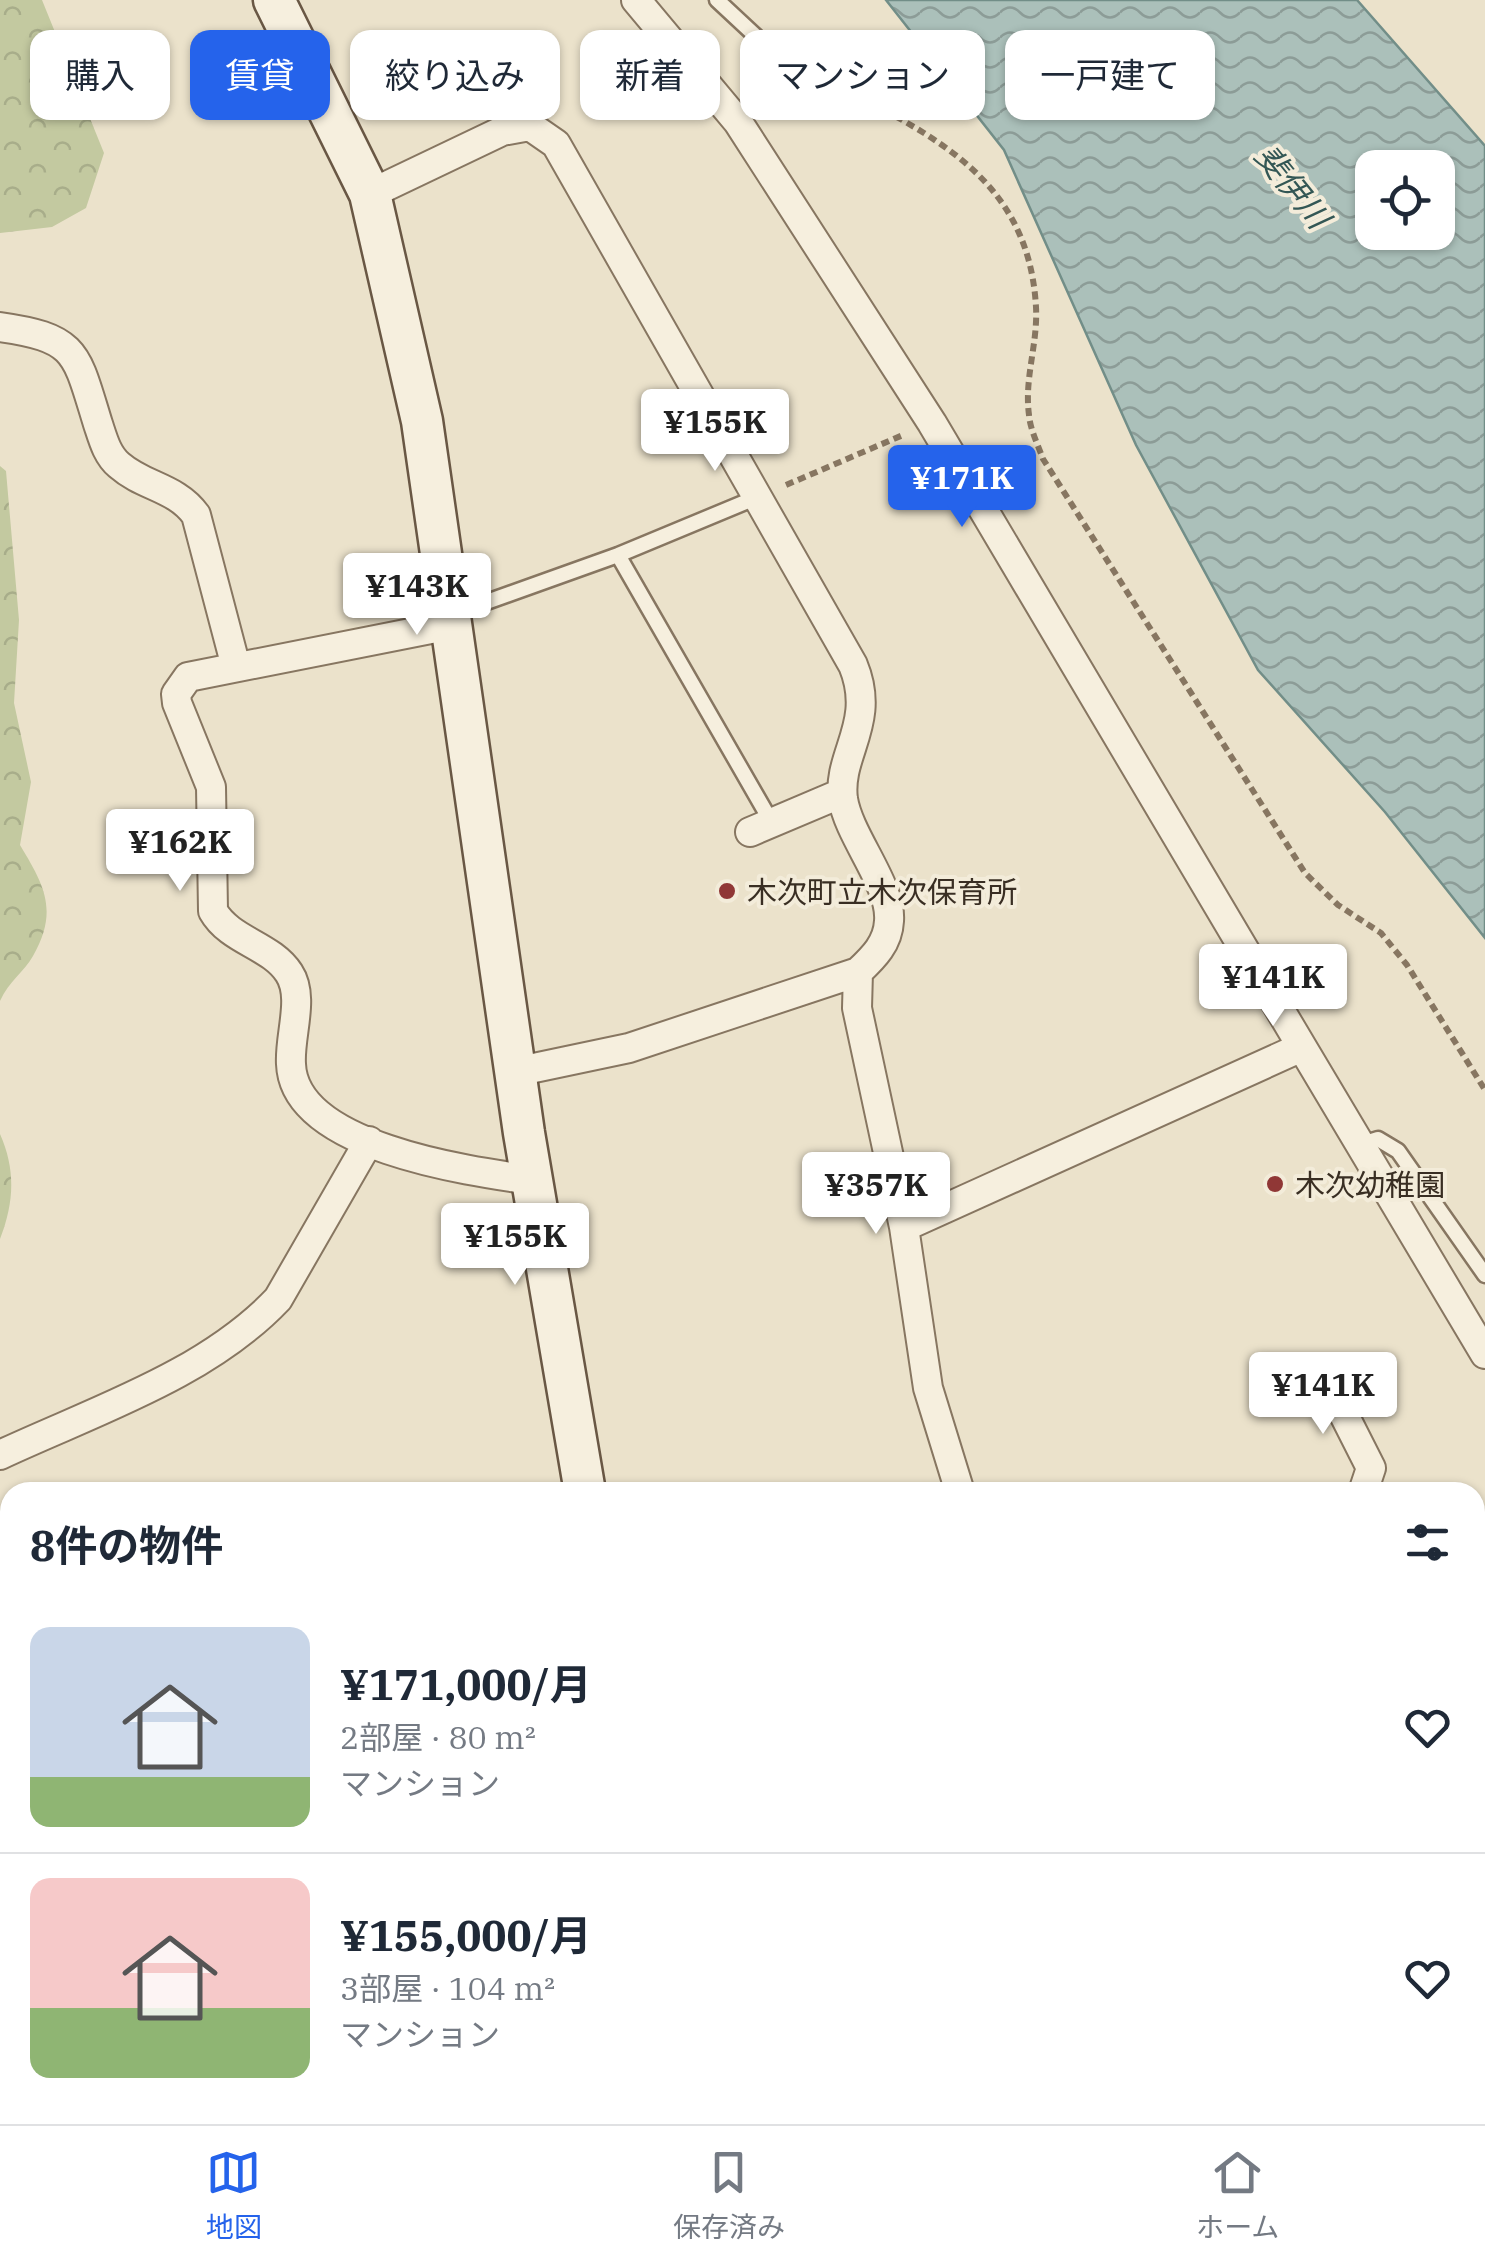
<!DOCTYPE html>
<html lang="ja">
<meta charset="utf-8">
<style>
body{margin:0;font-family:"IBM Plex Serif","Noto Sans JP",serif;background:#f2f2f3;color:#1f2937;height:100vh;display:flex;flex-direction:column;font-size:38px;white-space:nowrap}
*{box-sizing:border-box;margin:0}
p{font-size:32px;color:#747a83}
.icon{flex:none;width:55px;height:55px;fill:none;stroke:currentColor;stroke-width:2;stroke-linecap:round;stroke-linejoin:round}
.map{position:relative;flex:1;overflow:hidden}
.side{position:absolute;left:0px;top:1482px;width:1485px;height:642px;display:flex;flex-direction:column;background:#fff;border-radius:30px 30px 0 0;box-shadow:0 2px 8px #0004}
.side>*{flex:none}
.top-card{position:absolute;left:30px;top:30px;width:1425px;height:90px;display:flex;gap:20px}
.fabs{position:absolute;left:1355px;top:150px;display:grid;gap:20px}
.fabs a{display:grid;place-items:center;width:100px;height:100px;border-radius:20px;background:#fff;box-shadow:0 2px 8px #0004;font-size:50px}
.price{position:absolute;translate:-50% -85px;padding:0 22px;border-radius:10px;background:#fff;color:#222;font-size:32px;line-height:65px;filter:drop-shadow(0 2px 5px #0008)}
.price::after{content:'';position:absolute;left:50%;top:60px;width:30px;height:22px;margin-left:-15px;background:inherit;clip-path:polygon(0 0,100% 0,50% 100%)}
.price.selected{background:#2563eb;color:#fff}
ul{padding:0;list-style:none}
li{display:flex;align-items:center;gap:30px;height:250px;padding:0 30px}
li+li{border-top:2px solid #e0e1e3}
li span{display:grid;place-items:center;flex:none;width:280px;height:200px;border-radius:20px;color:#555}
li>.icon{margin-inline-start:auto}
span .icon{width:120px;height:120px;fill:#fffc;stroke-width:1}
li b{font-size:42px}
h2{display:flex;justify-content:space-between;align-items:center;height:120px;padding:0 30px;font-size:42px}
.tag{padding:0 35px;border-radius:20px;background:#fff;box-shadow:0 2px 8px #0004;font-size:35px;line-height:90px}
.tag.selected{background:#2563eb;color:#fff}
.tab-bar{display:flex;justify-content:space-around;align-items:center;height:140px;border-top:2px solid #e0e1e3;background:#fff;font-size:28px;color:#747a83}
.tab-bar a{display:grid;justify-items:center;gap:5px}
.tab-bar .selected{color:#2563eb}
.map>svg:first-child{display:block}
</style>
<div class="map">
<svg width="1485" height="2124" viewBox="0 0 1485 2124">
<defs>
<pattern id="forest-crowns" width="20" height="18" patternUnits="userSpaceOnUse" patternTransform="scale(2.5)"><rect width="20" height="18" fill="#c3c9a0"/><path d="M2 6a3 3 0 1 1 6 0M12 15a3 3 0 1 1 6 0" fill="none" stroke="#a8ad8a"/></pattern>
<pattern id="water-waves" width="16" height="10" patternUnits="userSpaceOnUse" patternTransform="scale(2.5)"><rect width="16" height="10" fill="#abc0ba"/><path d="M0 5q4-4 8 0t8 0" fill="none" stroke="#8c9c97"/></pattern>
<pattern id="building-hatch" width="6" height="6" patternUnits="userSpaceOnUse" patternTransform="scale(2.5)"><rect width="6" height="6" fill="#c5a185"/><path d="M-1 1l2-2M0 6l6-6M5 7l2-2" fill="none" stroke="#a1846c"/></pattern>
</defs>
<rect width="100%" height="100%" fill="#ebe2cb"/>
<path fill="url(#forest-crowns)" d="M0,0H42L104,153L86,208L52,227L0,233Z
M0,466L6,471L19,620L14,703L31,782L20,845C44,885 59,910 33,956C24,972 9,981 0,1001Z
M0,1134C16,1170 14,1203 0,1239Z"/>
<path fill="url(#water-waves)" stroke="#728e88" stroke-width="2.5" fill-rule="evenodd" d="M886,0H1357L1485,146V938L1385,812L1258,670L1136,445L1004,150ZM1372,168H1438V232H1372Z"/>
<path fill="url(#building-hatch)" d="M10,1680V1731H6L0,1682Z"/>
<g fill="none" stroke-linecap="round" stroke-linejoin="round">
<defs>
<path id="lane" d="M717,0L775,54
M618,555L772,823
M453,614L618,555L760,496
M1362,1144L1378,1139L1398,1151L1485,1275"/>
<path id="street" d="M636,0L738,122L932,423L1302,1047
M370,194L502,131L530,126L556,144L853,665C877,723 837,754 843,799C849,837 892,885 889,921C888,943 874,957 858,972L629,1048L515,1072
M0,327C78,338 76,353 98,424C103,439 107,455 119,465C144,487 176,487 196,515L236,667
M451,625L188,677L176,694L177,703L211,787L213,911C230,941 271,945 289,973C305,997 289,1036 291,1064C294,1147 468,1171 532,1180
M750,832L842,793
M858,972L857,1008L904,1227L928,1388L960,1492
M904,1227L1302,1047L1485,1354
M1329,1385L1371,1468L1363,1492
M0,1455C94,1411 206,1375 278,1299L369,1141
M760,2115L792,2124
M525,2124L597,2115
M807,2124L1006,2120L1036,2124"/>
<path id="secondary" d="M274,0L370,194L422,421L524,1133L585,1492
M1475,1878L1485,1877
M0,1980L10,1978
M664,2115V2124"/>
</defs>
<use href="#lane" stroke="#877661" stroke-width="19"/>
<use href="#street" stroke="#877661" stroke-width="32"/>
<use href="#secondary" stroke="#695744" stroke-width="45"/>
<path stroke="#877661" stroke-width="6" stroke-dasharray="8 5" stroke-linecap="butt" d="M796,56L810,70C914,129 1028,166 1036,307C1038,344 1024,378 1029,415C1030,429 1038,445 1043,459L1305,873L1338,905L1381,933L1407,965L1485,1090
M786,485L903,435"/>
<use href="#lane" stroke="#f6efde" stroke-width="14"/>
<use href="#street" stroke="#f6efde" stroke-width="28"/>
<use href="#secondary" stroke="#f6efde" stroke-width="40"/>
</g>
<g fill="#903736" stroke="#f3ecda" stroke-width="4">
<circle cx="727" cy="891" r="10"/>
<circle cx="1275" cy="1184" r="10"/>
</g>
<g text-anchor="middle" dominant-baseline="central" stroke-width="8" stroke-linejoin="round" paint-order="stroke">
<g font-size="30" fill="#392e23" stroke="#f3ecda" text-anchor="start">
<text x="747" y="891">木次町立木次保育所</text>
<text x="1295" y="1184">木次幼稚園</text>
</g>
<g font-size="32" font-style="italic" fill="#335755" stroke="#f3ecda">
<text transform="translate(1293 186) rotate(51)">斐伊川</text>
</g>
</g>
</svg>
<div class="fabs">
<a><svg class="icon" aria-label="locate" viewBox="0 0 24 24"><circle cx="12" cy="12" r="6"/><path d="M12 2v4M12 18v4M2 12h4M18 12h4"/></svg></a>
</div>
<b class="price" style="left:715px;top:474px">¥155K</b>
<b class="price selected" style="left:962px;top:530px">¥171K</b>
<b class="price" style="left:417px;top:638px">¥143K</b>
<b class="price" style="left:180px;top:894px">¥162K</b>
<b class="price" style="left:1273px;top:1029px">¥141K</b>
<b class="price" style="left:876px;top:1237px">¥357K</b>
<b class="price" style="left:515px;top:1288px">¥155K</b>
<b class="price" style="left:1323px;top:1437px">¥141K</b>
<div class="top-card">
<a class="tag">購入</a>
<a class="tag selected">賃貸</a>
<a class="tag">絞り込み</a>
<a class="tag">新着</a>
<a class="tag">マンション</a>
<a class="tag">一戸建て</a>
</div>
<section class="side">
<h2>8件の物件<svg class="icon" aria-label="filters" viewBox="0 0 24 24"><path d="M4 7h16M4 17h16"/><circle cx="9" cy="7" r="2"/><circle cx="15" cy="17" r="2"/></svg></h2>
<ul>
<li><span style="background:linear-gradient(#c9d6e8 75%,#8fb573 0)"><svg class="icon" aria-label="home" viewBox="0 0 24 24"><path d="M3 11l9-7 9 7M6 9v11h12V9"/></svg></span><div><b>¥171,000/月</b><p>2部屋 · 80 m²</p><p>マンション</p></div><svg class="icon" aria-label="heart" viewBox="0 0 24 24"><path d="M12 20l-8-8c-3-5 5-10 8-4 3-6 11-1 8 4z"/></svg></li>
<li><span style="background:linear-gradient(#f6c9c9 65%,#8fb573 0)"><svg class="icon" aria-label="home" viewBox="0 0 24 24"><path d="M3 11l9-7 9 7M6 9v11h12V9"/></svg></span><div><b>¥155,000/月</b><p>3部屋 · 104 m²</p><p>マンション</p></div><svg class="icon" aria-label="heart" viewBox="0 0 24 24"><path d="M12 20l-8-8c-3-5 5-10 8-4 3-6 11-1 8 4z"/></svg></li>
</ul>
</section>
</div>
<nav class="tab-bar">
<a class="selected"><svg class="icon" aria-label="map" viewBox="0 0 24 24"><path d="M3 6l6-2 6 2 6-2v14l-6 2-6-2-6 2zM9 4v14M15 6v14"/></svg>地図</a>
<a><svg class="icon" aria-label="saved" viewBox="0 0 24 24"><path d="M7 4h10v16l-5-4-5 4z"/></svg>保存済み</a>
<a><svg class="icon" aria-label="home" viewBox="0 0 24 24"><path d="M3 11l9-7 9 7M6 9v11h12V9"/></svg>ホーム</a>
</nav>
